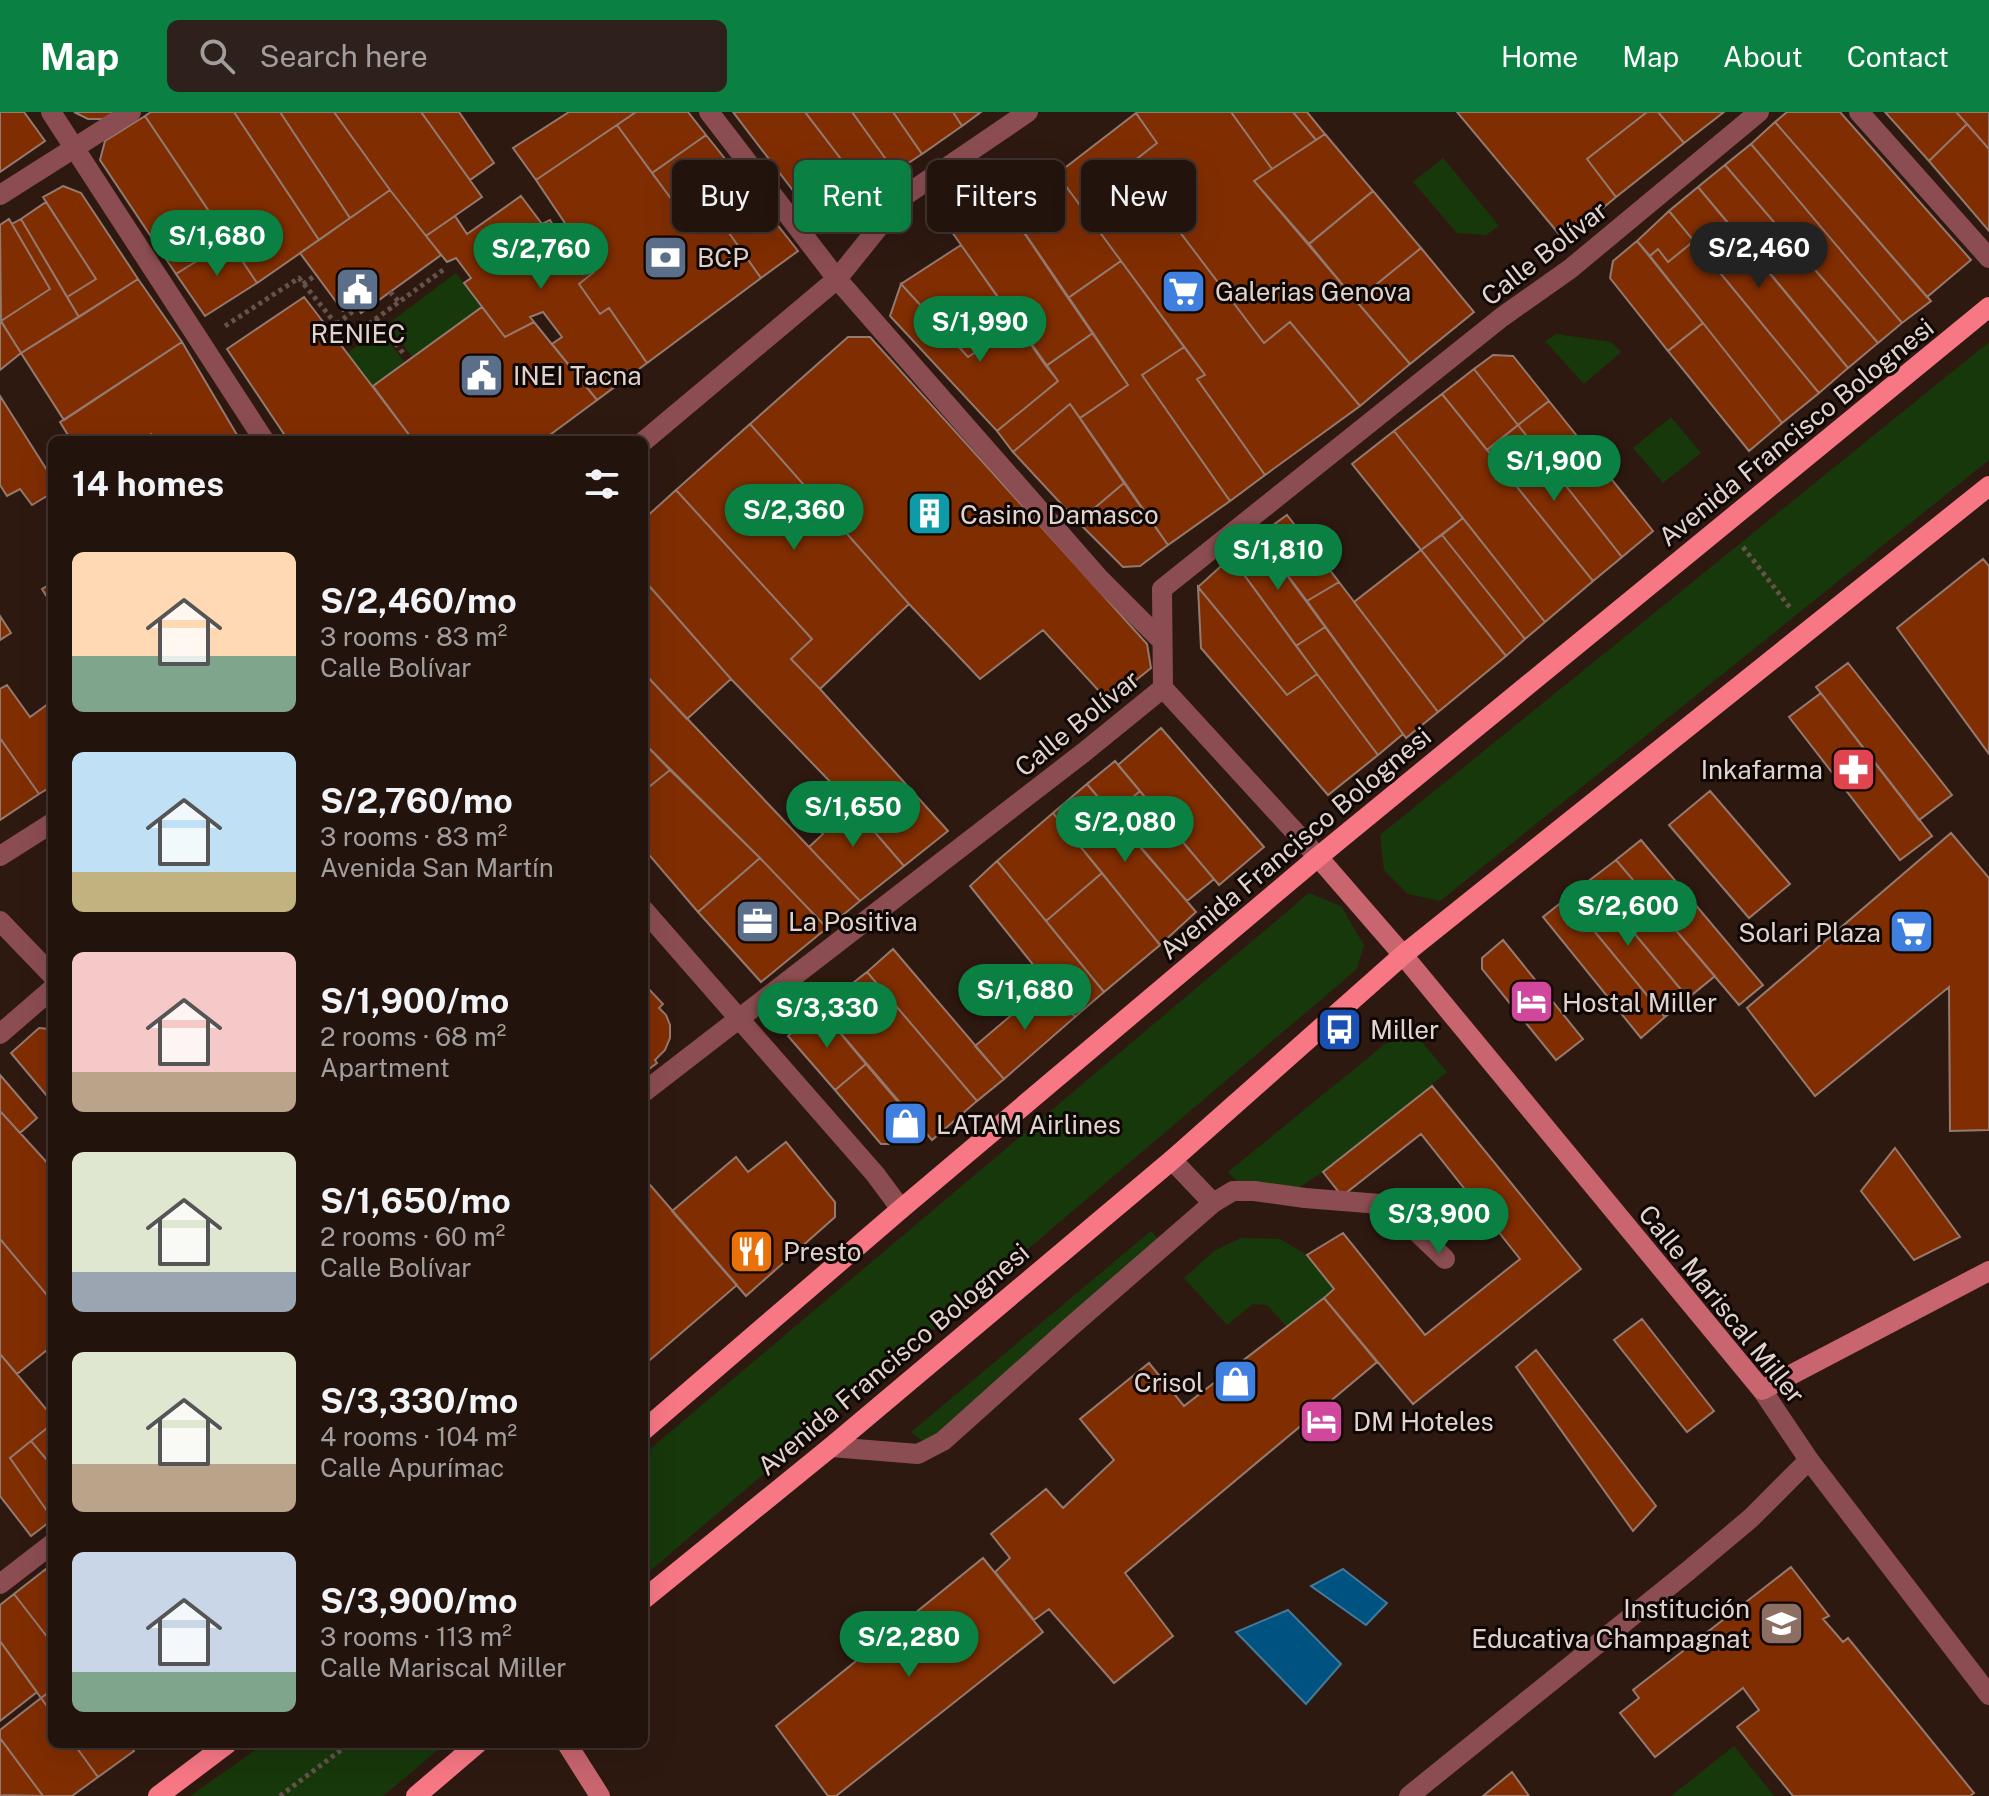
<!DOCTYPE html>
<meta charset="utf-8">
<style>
body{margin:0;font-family:"Public Sans",sans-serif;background:#2e201b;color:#f1f3f6;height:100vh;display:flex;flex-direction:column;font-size:30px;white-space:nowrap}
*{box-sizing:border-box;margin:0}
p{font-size:26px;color:#a29e9d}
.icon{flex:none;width:44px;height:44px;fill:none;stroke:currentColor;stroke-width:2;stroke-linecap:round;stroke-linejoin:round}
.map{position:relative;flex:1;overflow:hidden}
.panel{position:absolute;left:48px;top:324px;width:600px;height:1312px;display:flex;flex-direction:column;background:#22130d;border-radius:12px;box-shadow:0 8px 32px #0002,0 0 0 2px #3f322e}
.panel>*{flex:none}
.banner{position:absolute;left:672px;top:48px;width:760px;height:72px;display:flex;gap:16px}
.price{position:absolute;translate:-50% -68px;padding:0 18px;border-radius:28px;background:#0b8043;color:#fff;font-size:26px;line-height:52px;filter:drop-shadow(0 2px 4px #0008)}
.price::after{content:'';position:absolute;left:50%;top:48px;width:24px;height:18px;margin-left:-12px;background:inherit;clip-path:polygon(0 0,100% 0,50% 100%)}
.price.current{background:#222;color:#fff}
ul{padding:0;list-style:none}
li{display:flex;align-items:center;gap:24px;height:200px;padding:0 24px}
li span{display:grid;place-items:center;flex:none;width:224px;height:160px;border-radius:12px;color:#555}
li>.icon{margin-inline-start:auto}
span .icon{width:96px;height:96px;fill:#fffc;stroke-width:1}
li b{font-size:34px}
h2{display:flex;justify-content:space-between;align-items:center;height:96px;padding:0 24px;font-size:34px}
.pill{padding:0 28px;border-radius:12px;background:#22130d;box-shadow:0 8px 32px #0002,0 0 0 2px #3f322e;font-size:28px;line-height:72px}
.pill.current{background:#0b8043;color:#fff}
header{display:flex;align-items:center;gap:48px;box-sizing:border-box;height:112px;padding:0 40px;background:#0b8043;color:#fff}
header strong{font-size:38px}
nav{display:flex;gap:44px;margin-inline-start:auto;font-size:28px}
.search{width:560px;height:72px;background:#2e201b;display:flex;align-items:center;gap:20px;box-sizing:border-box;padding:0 28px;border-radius:12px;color:#a29e9d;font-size:30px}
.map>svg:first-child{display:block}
</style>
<header>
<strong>Map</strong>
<div class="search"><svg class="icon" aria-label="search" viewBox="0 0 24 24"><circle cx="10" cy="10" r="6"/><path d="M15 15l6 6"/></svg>Search here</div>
<nav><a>Home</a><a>Map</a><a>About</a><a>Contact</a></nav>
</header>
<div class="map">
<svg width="1989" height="1684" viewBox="0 0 1989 1684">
<rect width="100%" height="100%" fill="#2e1911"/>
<path fill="#17380b" d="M1443,46L1499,114L1486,123L1457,121L1413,70Z
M456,161L482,195L412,245L388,212Z
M380,218L405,251L373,274L347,241Z
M1557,222L1611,230L1621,240L1584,272L1545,229Z
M1989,230V348L1440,789L1408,782L1384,758L1380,723Z
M1671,305L1701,341L1663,371L1633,336Z
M1309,781L1341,794L1364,833L1357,857L644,1464V1342Z
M1396,928L1422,930L1447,960L1323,1060L1298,1076L1241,1073L1228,1060L1385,932Z
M1151,1119L1157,1125L1155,1139L935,1324L922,1329L911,1320Z
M1241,1126L1280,1127L1307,1143L1334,1177L1287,1215L1267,1193L1253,1192L1227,1213L1184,1166L1214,1139Z
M264,1632H445L383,1684H190Z
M1734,1634L1774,1684H1671Z"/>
<path fill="#005380" stroke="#447997" stroke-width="2" d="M1343,1457L1387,1491L1366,1513L1311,1474Z
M1288,1498L1341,1552L1306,1592L1236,1520Z"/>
<path fill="#812d02" stroke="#94796f" stroke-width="2" d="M0,0H24L45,29L0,60Z
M74,0H115L103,7H88Z
M151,0H234L319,128L257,171L145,4Z
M234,0H280L350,106L319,128Z
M280,0H334L390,78L350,106Z
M334,0H421L482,85L426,124L390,78Z
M421,0H459L494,51L470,68Z
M569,0H636L536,68L513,36Z
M636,0H688L706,23L652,61L617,13Z
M733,0H805L867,81L826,108L814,106Z
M805,0H852L895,60L867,81Z
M852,0H893L922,42L895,60Z
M893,0H953L962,14L922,42Z
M953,0H981L962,14Z
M1137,0H1231L1272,57L1254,69L1410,252L1360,294L1290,210L1264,231L1129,53L1157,31L1136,1Z
M1231,0H1293L1316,28L1272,57Z
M1293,0H1307L1325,22L1316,28Z
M1457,0H1647L1587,47L1616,85L1564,128Z
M1647,0H1658L1684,31L1616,85L1587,47Z
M1658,0H1724L1684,31Z
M1787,0H1840L1971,148L1927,185L1775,10Z
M1885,0H1956L1967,12L1929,49Z
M1956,0H1989V37L1967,12Z
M1136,1L1157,31L1129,53L1264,231L1290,210L1360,294L1265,363L1197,267L1205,263L1057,62Z
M145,4L229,129L176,162L100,48L105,29Z
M1775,10L1931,189L1902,211L1751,32Z
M1967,12L1989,37V119L1929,49Z
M617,13L675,92L697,76L761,166L647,251L609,196L600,202L579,172L594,160L577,129L536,68Z
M1325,22L1373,79L1309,132L1254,69Z
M706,23L730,53L675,92L652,61Z
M1751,32L1902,211L1878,231L1725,53Z
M730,53L798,139L761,166L697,76Z
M1725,53L1784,122L1756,144L1698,75Z
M1057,62L1121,149L1068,186L1008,97Z
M63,74L81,81L138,167L79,205L67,185L96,167L43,85Z
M1698,75L1848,256L1819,281L1669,99Z
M994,76L1093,221L1046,254L945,110Z
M390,78L441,143L361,201L355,192L343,199L300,141Z
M1373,79L1421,136L1356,189L1309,132Z
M521,84L542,112L550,108L566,135L577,129L594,160L579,172L600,202L609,196L647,251L597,288L552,232L562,225L543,200L530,205L534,210L505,225L464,171L471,166L456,146L447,150L426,124L455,104L467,122Z
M46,90L96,167L67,185L21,107Z
M1669,99L1694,129L1668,150L1658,137L1650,144L1637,129Z
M9,107L50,177L1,209L0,113Z
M21,107L79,205L21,241L1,209L50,177L12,112Z
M1784,122L1878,231L1848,256L1756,144Z
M229,129L257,171L205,204L176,162Z
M1637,129L1703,211L1668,239L1610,166L1613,149Z
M1694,129L1819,281L1782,311L1650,144L1658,137L1668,150Z
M961,133L1018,213L968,245L901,172Z
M1421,136L1474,200L1410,252L1356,189Z
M1121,149L1184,235L1142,263L1230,389L1168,433L1080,306L1128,273L1068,186Z
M138,167L182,230L64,308L21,241Z
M901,172L968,245L1018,213L1058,269L997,319L890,204Z
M304,185L347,241L413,328H288L227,237Z
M482,195L505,225L534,210L597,288L543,328H413L373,274Z
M0,208L21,241L0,258Z
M1703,211L1782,311L1749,339L1668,239Z
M1093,221L1128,273L1080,306L1070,292L1013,340L997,319L1058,269L1046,254Z
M848,225H870L1147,532L1151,556L1109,590L1043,518L980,567L909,492L750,312Z
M182,230L240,328H154L151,322L140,328H71L60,310Z
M1184,235L1205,263L1197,267L1265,363L1230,389L1142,263Z
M1493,243L1513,244L1549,289L1518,313L1474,257Z
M1474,257L1518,313L1487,338L1442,282Z
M1442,282L1593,469L1545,510L1394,319Z
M0,284L52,366V381L32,393L20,377L7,384L0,373Z
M1549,289L1653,419L1622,445L1518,313Z
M1070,292L1124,371L1078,410L1013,340Z
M750,312L909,492L820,577L791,547L812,527L676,378Z
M1518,313L1622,445L1593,469L1487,338Z
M1394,319L1463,406L1421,438L1352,352Z
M1124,371L1168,433L1140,454L1123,455L1078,410Z
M676,378L812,527L791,547L820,577L948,719L904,754L841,681L731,567L644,468V407Z
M1287,403L1339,470L1307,489L1258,424Z
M1463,406L1545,510L1525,527L1442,423Z
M1442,423L1525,527L1506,544L1421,438Z
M1258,424L1325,515L1296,534L1231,445Z
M1421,438L1506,544L1438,600L1354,490Z
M1231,445L1317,562L1287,583L1198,475Z
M1983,447L1989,454V642L1897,516Z
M644,468L731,567L687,607L644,561Z
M1339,470L1438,600L1406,626L1307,489Z
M52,471V493L42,477Z
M1198,475L1287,583L1317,562L1378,643L1328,683L1201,536Z
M0,504L11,521L0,528Z
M1325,515L1403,622L1378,643L1296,534Z
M1848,551L1952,683L1919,708L1816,575Z
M644,561L809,735L860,789L827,816L760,746L644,631Z
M7,573L30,605L52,589V674L39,682L0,626V577Z
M1821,581L1932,724L1900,748L1789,605Z
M1161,616L1264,735L1219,773L1118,653Z
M0,626L39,682L0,708Z
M644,631L670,658L644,679Z
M1115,649L1140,679L1112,703L1087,672Z
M670,658L760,746L698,800L644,737V679Z
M1087,672L1196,800L1160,833L1053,701Z
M1140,679L1214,767L1187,789L1112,703Z
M1710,679L1790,772L1749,806L1669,713Z
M841,681L904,754L860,789L809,735L823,722L810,708Z
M1053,701L1102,761L1046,809L997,749Z
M1951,721L1989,766V1018L1950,1019L1949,875L1815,984L1747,896Z
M1641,728L1763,873L1739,893L1616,748Z
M760,746L827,816L761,870L698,800Z
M1616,748L1715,864L1688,886L1590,768Z
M997,749L1104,880L1075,905L970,774Z
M1102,761L1160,833L1104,880L1046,809Z
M1590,768L1688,886L1665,905L1567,786Z
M1567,786L1665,905L1641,926L1543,805Z
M1503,828L1583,927L1556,948L1482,857V846Z
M893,837L1004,967L977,989L867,860Z
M867,860L977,989L932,1028L820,897Z
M644,872L663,892L659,896L666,903L670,913V926L665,938L655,948L657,951L644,961Z
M1048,872L1075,905L1004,967L975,934Z
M820,897L866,952L835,978L788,924Z
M39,916L50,917L52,919V990L11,941Z
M866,952L920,1016L900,1032H881L835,978Z
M0,963L37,1006L20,1021L0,999Z
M1432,974L1581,1157L1413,1292L1324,1186L1334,1177L1307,1143L1343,1121L1425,1223L1520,1147L1421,1022L1342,1084L1323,1060Z
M0,999L52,1056V1189L0,1127Z
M786,1030L835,1090V1105L746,1184L672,1099L736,1045L748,1060Z
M1895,1036L1960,1125L1914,1148L1861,1079Z
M644,1066L737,1173L644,1253Z
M0,1127L52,1189V1234L17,1262L0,1242Z
M1324,1186L1377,1250L1125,1461L1173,1524L1114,1571L1049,1497L1034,1508L995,1460L1010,1446L991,1422L1046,1377L1063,1396L1114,1348L1080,1307L1149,1251L1184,1294Z
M1642,1207L1714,1299L1687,1320L1614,1228Z
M1536,1238L1656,1394L1633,1419L1516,1255Z
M0,1242L52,1304V1312L10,1346L52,1406V1408L31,1424L0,1384Z
M52,1312V1354L31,1329Z
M31,1329L52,1354V1406L10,1346Z
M983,1446L1043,1520L836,1684H828L776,1614Z
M1791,1455L1829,1504L1823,1507L1843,1530L1848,1526L1974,1681L1970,1684H1793L1737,1615L1759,1598L1743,1576L1655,1645L1620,1601L1639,1586L1633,1578Z
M46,1457L52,1464V1531L14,1482Z
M14,1482L52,1531V1578L41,1586L0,1529V1493Z
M0,1529L37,1580L0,1609Z
M52,1578V1601L41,1586Z
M41,1586L52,1601V1632H74L98,1665L72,1684H43L0,1626V1618Z
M0,1626L43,1684L0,1683Z
M74,1632H129L134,1639L98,1665Z
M1512,1660L1529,1684H1483Z"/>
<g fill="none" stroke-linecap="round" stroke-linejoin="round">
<path stroke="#65524b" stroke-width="5" stroke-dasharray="4 4" stroke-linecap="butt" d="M303,172L316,163
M390,180L399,190
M376,206L403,241
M337,212L357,196
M225,214L299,166L348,227L443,158
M1743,435L1791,497
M280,1684L349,1632"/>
<path stroke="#8b4d52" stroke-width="20" d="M1213,1091L1233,1079H1254L1305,1086L1380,1092L1392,1096L1445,1147
M831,1335L918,1342L943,1329L1068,1217L1213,1091L1172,1048"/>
<path stroke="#8b4d52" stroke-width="20" d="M51,0L264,328
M709,0L837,167L1099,466L1162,529
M1859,0L1989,146
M0,83L131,0
M644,329L837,167L903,85L1028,0
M1163,576L1162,477L1502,205L1570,157L1759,0
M1163,576L1318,745
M0,744L52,711
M644,798L875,1062L901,1097
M0,809L52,863
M0,922L52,877
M644,980L1083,641L1163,576
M1762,1278L1809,1348L1989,1583
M0,1472L52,1432
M1409,1684L1688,1459L1751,1406L1809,1348"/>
<path stroke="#c8656f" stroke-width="20" d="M1318,745L1403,843L1762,1278L1989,1159
M567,1632L600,1684"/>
<path stroke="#f87785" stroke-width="20" d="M644,1318L901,1097L1318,745L1989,195
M644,1487L831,1335L1172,1048L1403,843L1989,374
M158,1684L227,1632
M416,1684L477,1632"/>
</g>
<defs>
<symbol id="bank-square" viewBox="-11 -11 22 22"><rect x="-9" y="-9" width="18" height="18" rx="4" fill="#5c6f8a" stroke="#0f0704"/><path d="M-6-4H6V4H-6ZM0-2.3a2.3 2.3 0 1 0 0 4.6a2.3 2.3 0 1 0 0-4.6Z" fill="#fff"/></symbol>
<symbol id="civic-square" viewBox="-11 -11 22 22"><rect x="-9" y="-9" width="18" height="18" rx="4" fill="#5c6f8a" stroke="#0f0704"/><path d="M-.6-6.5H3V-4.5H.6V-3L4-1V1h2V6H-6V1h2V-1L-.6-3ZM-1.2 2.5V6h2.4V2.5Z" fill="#fff"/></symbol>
<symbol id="supermarket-square" viewBox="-11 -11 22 22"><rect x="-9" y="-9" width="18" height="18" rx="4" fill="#3f7fe0" stroke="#0f0704"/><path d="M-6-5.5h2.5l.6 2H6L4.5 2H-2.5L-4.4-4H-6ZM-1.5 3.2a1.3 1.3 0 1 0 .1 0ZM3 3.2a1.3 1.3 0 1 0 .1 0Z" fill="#fff"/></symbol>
<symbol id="building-square" viewBox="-11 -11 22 22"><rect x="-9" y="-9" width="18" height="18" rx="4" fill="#0f9aa8" stroke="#0f0704"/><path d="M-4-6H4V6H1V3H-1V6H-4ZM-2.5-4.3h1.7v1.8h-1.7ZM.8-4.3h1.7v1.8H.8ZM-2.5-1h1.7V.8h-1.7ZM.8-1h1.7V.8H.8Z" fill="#fff"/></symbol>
<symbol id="pharmacy-square" viewBox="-11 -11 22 22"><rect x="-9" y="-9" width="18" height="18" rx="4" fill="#e0444e" stroke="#0f0704"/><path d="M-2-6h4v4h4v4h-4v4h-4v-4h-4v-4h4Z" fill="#fff"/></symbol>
<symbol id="office-square" viewBox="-11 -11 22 22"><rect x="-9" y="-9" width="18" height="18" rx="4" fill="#5c6f8a" stroke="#0f0704"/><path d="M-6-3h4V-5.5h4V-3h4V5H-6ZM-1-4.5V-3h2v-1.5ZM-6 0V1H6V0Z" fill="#fff"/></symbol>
<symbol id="hotel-square" viewBox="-11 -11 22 22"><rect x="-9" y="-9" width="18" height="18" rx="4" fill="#d1479c" stroke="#0f0704"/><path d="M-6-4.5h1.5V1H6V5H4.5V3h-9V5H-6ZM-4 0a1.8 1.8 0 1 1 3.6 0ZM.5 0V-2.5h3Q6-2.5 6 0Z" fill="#fff"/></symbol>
<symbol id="bus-square" viewBox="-11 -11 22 22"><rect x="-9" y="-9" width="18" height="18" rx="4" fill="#1a4fb4" stroke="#0f0704"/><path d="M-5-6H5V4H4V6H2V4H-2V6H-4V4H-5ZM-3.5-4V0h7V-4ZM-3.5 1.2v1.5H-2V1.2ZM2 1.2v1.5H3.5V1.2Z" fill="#fff"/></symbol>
<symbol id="shop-square" viewBox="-11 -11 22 22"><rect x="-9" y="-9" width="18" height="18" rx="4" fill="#3f7fe0" stroke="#0f0704"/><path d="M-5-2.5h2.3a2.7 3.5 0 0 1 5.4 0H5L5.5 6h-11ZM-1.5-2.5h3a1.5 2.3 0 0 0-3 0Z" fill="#fff"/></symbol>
<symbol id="restaurant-square" viewBox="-11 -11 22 22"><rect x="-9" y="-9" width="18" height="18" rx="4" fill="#e8710a" stroke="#0f0704"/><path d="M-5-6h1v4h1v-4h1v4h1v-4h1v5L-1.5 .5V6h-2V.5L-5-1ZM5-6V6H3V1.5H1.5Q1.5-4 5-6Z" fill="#fff"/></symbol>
<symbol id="school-square" viewBox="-11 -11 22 22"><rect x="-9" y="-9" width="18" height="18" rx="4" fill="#8d6e63" stroke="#0f0704"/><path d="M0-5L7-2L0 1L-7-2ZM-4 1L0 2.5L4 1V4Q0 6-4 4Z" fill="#fff"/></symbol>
</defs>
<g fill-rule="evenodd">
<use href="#bank-square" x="640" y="120" width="51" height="51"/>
<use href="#civic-square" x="332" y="152" width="51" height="51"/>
<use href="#supermarket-square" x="1158" y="154" width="51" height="51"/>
<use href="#civic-square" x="456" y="238" width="51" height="51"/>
<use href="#building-square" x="904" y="376" width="51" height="51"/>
<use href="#pharmacy-square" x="1828" y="632" width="51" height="51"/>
<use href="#office-square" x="732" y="784" width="51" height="51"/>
<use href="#supermarket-square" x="1886" y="794" width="51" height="51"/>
<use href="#hotel-square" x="1506" y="864" width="51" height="51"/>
<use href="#bus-square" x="1314" y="892" width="51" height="51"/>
<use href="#shop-square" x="880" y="986" width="51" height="51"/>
<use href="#restaurant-square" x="726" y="1114" width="51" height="51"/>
<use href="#shop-square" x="1210" y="1244" width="51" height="51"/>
<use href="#hotel-square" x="1296" y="1284" width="51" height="51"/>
<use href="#school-square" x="1756" y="1486" width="51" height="51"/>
</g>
<g text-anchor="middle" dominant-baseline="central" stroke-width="6" stroke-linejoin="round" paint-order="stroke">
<g font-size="26" fill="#e3d3ce" stroke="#0f0704">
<text transform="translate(1544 141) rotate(-38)">Calle Bolívar</text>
<text transform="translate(1796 320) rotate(-39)">Avenida Francisco Bolognesi</text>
<text transform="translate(1077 611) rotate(-39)">Calle Bolívar</text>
<text transform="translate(1295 731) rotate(-40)">Avenida Francisco Bolognesi</text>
<text transform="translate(1722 1192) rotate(51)">Calle Mariscal Miller</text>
<text transform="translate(893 1247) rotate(-40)">Avenida Francisco Bolognesi</text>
</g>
<g font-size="26" fill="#e3d3ce" stroke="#0f0704" text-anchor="start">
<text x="697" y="145">BCP</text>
<text x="1215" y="179">Galerias Genova</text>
<text x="358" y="221" text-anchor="middle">RENIEC</text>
<text x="513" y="263">INEI Tacna</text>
<text x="960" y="402">Casino Damasco</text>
<text x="1823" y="657" text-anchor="end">Inkafarma</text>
<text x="788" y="809">La Positiva</text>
<text x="1881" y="820" text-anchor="end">Solari Plaza</text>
<text x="1562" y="890">Hostal Miller</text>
<text x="1370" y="917">Miller</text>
<text x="936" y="1012">LATAM Airlines</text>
<text x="783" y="1139">Presto</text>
<text x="1204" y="1270" text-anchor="end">Crisol</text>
<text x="1353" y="1309">DM Hoteles</text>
<text x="1750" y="1496" text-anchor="end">Institución<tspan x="1750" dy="30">Educativa Champagnat</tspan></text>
</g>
</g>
</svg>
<b class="price" style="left:217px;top:166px">S/1,680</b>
<b class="price current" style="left:1759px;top:178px">S/2,460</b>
<b class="price" style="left:541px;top:179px">S/2,760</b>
<b class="price" style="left:980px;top:252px">S/1,990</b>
<b class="price" style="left:1554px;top:391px">S/1,900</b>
<b class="price" style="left:794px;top:440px">S/2,360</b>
<b class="price" style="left:1278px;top:480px">S/1,810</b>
<b class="price" style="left:853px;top:737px">S/1,650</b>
<b class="price" style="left:1125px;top:752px">S/2,080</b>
<b class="price" style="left:1628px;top:836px">S/2,600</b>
<b class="price" style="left:1025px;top:920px">S/1,680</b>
<b class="price" style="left:827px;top:938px">S/3,330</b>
<b class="price" style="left:1439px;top:1144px">S/3,900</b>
<b class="price" style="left:909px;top:1567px">S/2,280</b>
<div class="banner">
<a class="pill">Buy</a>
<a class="pill current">Rent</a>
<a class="pill">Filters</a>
<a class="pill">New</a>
</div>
<section class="panel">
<h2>14 homes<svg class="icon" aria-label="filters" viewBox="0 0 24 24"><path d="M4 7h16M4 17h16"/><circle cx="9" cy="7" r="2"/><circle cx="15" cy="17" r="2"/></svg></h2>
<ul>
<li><span style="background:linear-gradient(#ffd9b3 65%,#7fa58c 0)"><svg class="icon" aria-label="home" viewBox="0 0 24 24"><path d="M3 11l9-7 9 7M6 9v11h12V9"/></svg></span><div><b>S/2,460/mo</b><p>3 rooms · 83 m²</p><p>Calle Bolívar</p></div></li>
<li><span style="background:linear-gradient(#bfe0f5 75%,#c2b280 0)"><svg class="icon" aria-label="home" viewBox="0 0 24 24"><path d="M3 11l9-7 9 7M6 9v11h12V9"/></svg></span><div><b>S/2,760/mo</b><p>3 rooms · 83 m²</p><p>Avenida San Martín</p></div></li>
<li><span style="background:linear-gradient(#f6c9c9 75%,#b9a48a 0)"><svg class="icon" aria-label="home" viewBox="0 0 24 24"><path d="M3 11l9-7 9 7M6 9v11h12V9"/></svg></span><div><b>S/1,900/mo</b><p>2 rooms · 68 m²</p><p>Apartment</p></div></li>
<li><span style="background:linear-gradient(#dfe7d0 75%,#9aa5b1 0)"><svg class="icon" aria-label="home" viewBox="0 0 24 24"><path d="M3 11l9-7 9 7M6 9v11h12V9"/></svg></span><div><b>S/1,650/mo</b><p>2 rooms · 60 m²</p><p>Calle Bolívar</p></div></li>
<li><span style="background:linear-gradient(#dfe7d0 70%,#b9a48a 0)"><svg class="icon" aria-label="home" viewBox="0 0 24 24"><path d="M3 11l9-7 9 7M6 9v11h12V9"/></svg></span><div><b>S/3,330/mo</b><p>4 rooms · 104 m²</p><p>Calle Apurímac</p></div></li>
<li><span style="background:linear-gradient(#c9d6e8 75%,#7fa58c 0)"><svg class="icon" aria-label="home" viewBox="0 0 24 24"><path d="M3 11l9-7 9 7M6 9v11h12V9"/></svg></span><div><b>S/3,900/mo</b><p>3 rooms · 113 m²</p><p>Calle Mariscal Miller</p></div></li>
</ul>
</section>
</div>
